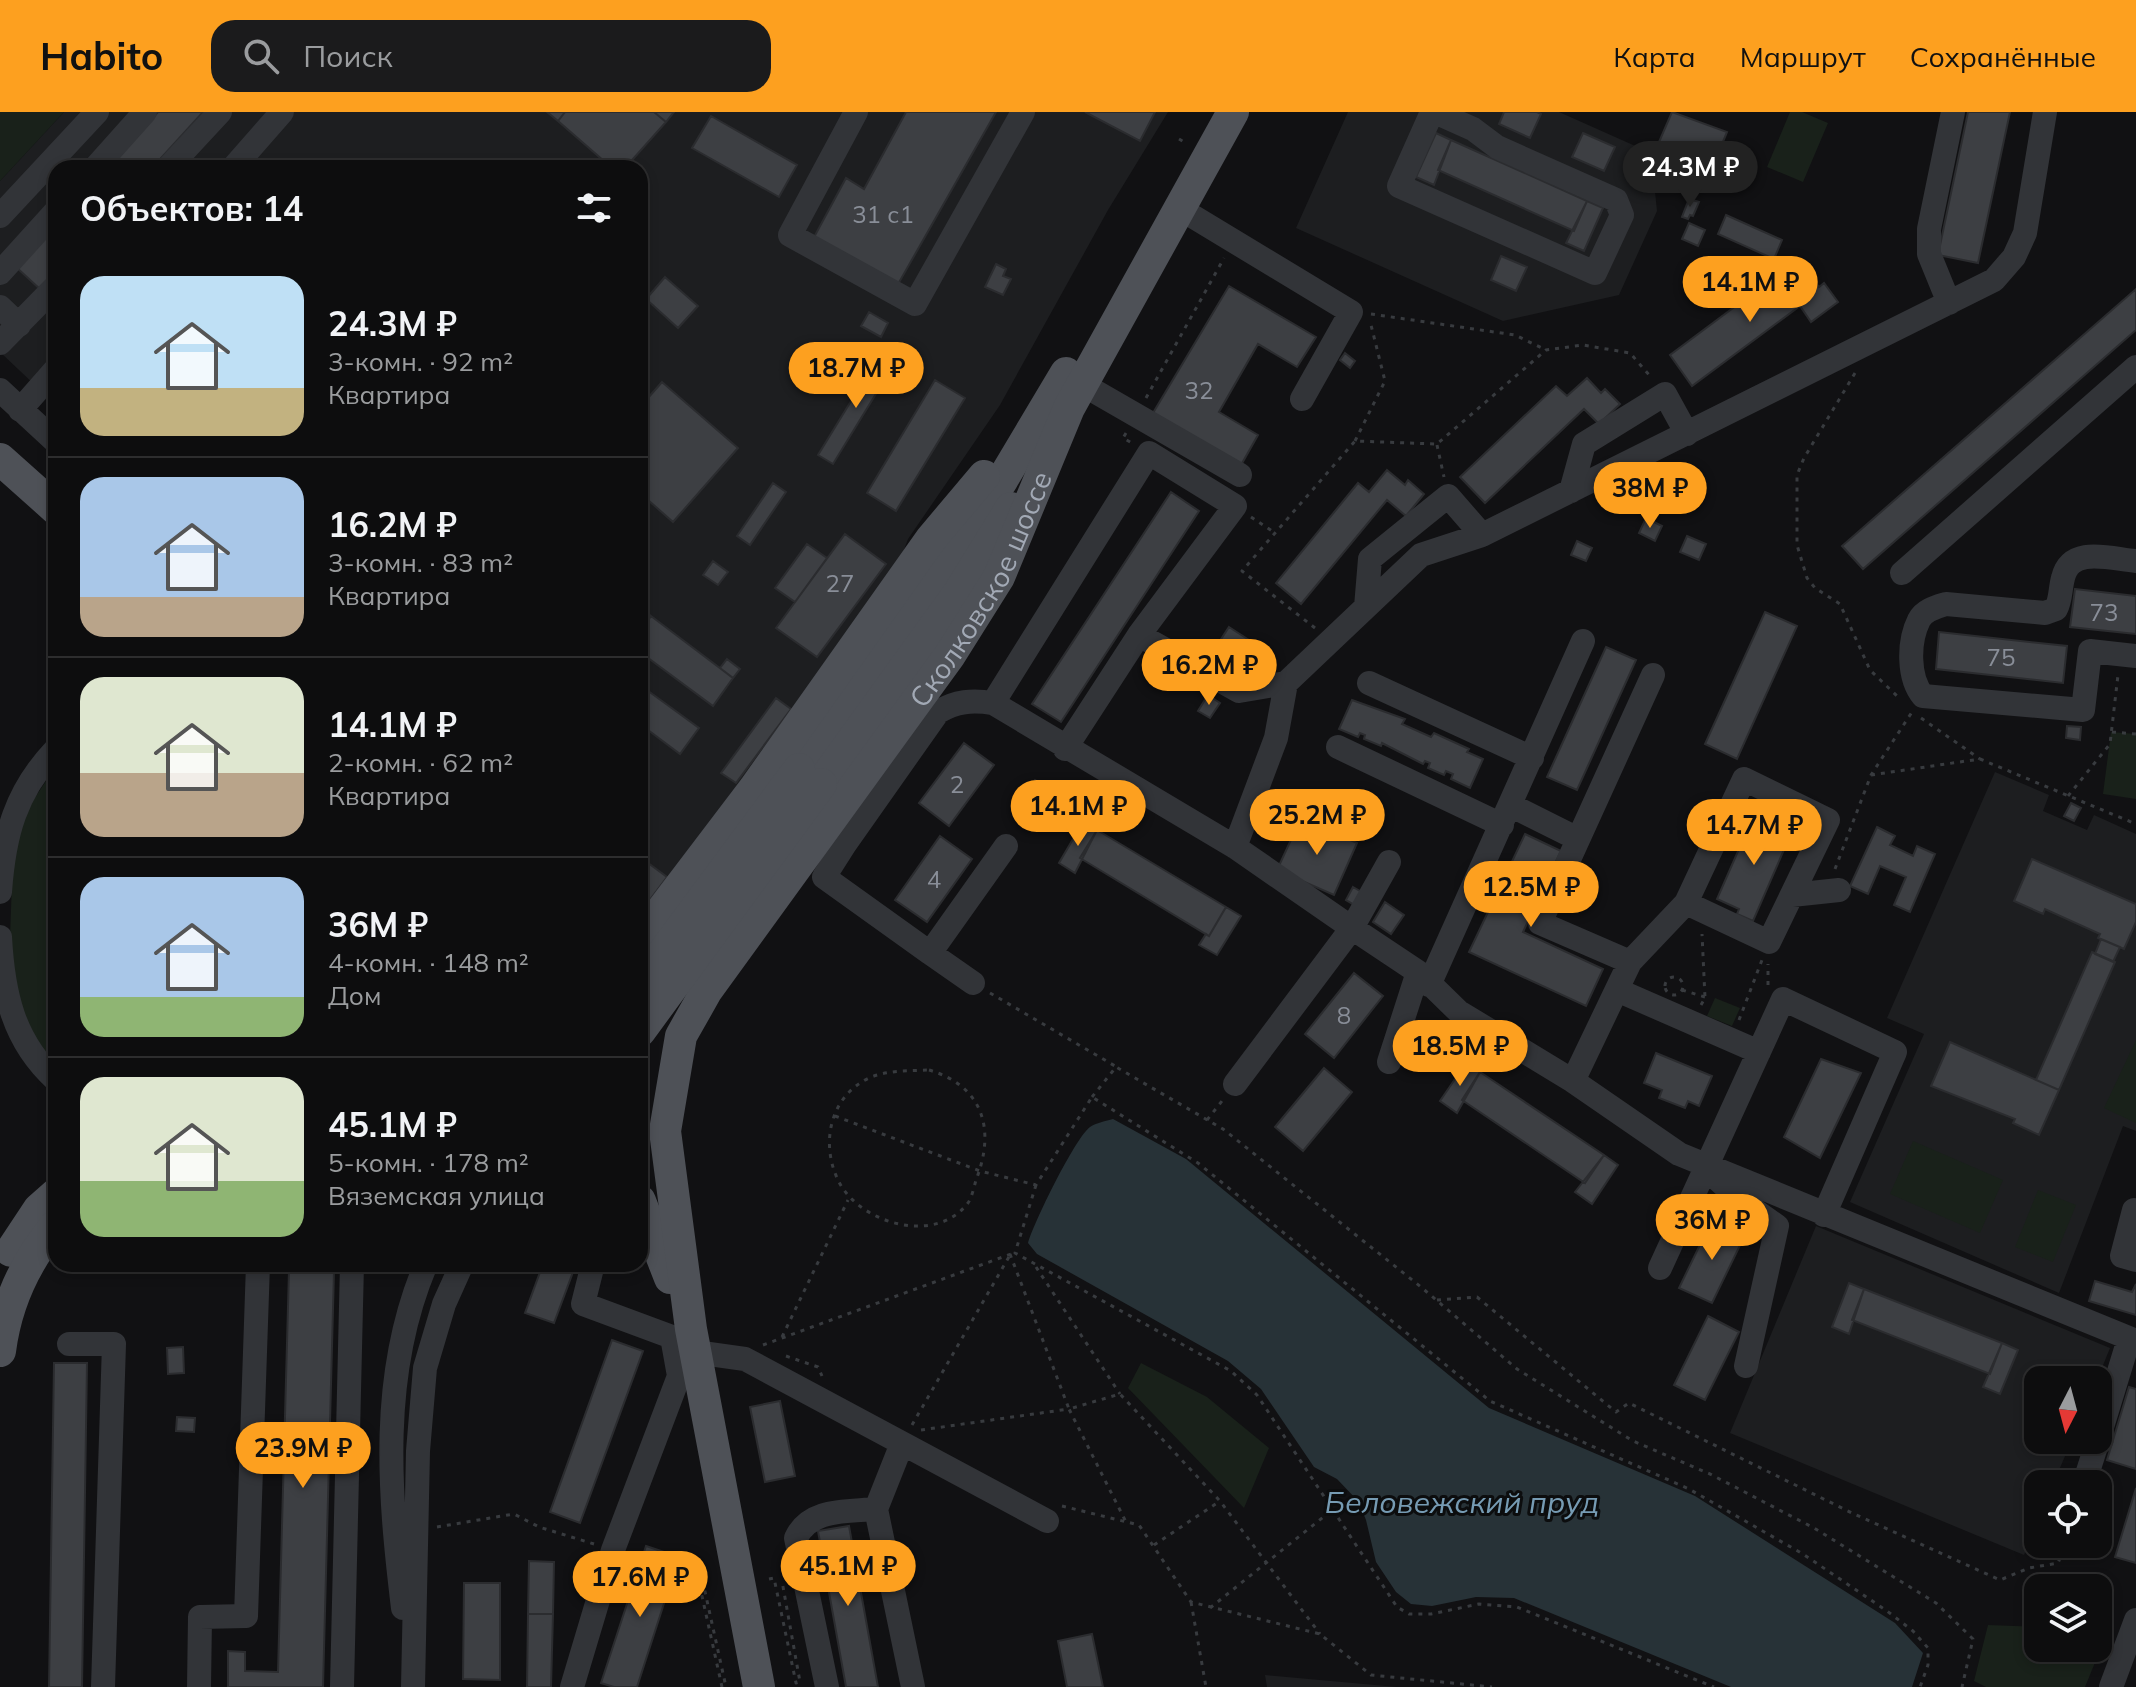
<!DOCTYPE html>
<html lang="ru">
<meta charset="utf-8">
<style>
body{margin:0;font-family:Mulish,sans-serif;background:#1b1b1c;color:#f1f3f6;height:100vh;display:flex;flex-direction:column;font-size:30px;white-space:nowrap}
*{box-sizing:border-box;margin:0}
p{font-size:26px;color:#9a9c9e}
.icon{flex:none;width:44px;height:44px;fill:none;stroke:currentColor;stroke-width:2;stroke-linecap:round;stroke-linejoin:round}
.map{position:relative;flex:1;overflow:hidden}
.sheet{position:absolute;left:48px;top:48px;width:600px;height:1112px;display:flex;flex-direction:column;background:#0d0d0e;border-radius:24px;box-shadow:0 4px 12px #0003,0 0 0 2px #2d2d2e}
.sheet>*{flex:none}
.needle{width:52px;rotate:186deg}
.fabs{position:absolute;left:2024px;top:1254px;display:grid;gap:16px}
.fabs a{display:grid;place-items:center;width:88px;height:88px;border-radius:16px;background:#0d0d0e;box-shadow:0 4px 12px #0003,0 0 0 2px #2d2d2e;font-size:40px}
.price{position:absolute;translate:-50% -68px;padding:0 18px;border-radius:28px;background:#fda01f;color:#111;font-size:26px;line-height:52px;filter:drop-shadow(0 2px 4px #0008)}
.price::after{content:'';position:absolute;left:50%;top:48px;width:24px;height:18px;margin-left:-12px;background:inherit;clip-path:polygon(0 0,100% 0,50% 100%)}
.price.on{background:#222;color:#fff}
ul{padding:0;list-style:none}
li{display:flex;align-items:center;gap:24px;height:200px;padding:0 32px}
li+li{border-top:2px solid #2d2d2e}
li span{display:grid;place-items:center;flex:none;width:224px;height:160px;border-radius:24px;color:#555}
li>.icon{margin-inline-start:auto}
span .icon{width:96px;height:96px;fill:#fffc;stroke-width:1}
li b{font-size:34px}
h2{display:flex;justify-content:space-between;align-items:center;height:96px;padding:0 32px;font-size:34px}
header{display:flex;align-items:center;gap:48px;box-sizing:border-box;height:112px;padding:0 40px;background:#fda01f;color:#111}
header strong{font-size:38px}
nav{display:flex;gap:44px;margin-inline-start:auto;font-size:28px}
.search{width:560px;height:72px;background:#1b1b1c;display:flex;align-items:center;gap:20px;box-sizing:border-box;padding:0 28px;border-radius:24px;color:#9a9c9e;font-size:30px}
.map>svg:first-child{display:block}
</style>
<header>
<strong>Habito</strong>
<div class="search"><svg class="icon" aria-label="search" viewBox="0 0 24 24"><circle cx="10" cy="10" r="6"/><path d="M15 15l6 6"/></svg>Поиск</div>
<nav><a>Карта</a><a>Маршрут</a><a>Сохранённые</a></nav>
</header>
<div class="map">
<svg width="2136" height="1575" viewBox="0 0 2136 1575">
<rect width="100%" height="100%" fill="#111113"/>
<path fill="#1d1e20" d="M64,0H1168L1108,98L1000,293L908,427L890,475L640,810V56H56V293L0,240V69Z
M1348,0H1559L1651,41L1657,99L1619,183L1503,209L1296,116Z
M1995,660L2049,683L2043,699L2087,718L2094,703L2136,722V1019L2123,1014L2059,1181L1850,1090L1924,922L1887,906Z
M1816,1114L2110,1236L2097,1268H2038V1328H2072L2053,1372H2038V1409L2024,1443L1730,1321Z
M1265,1563L1397,1575H1267Z"/>
<path fill="#19211a" d="M0,0H64L0,69Z
M1790,0H1802L1828,11L1803,70L1767,55Z
M2111,620L2136,622V687L2103,682Z
M56,654V954L21,907L10,826L13,740L24,702Z
M1715,886L1740,896L1732,914L1707,904Z
M2136,928V1011L2104,996Z
M1913,1029L2003,1068L1980,1121L1890,1082Z
M2038,1078L2076,1093L2053,1150L2015,1135Z
M1141,1251L1207,1285L1269,1336L1244,1396L1128,1276Z
M1988,1513L2038,1515V1536H2097L2096,1548L2085,1575H1986L1974,1569Z"/>
<path fill="#273237" d="M1113,1007L1186,1047L1489,1296L1695,1384L1895,1511L1923,1541L1912,1575H1731L1514,1486L1476,1485L1432,1494L1411,1492L1396,1480L1376,1450L1366,1408L1358,1389L1337,1367L1314,1355L1261,1277L1228,1249L1037,1142L1028,1131C1033,1112 1075,1026 1090,1015C1096,1011 1106,1009 1113,1007Z"/>
<path fill="#3d3f43" stroke="#2b2c2f" stroke-width="2" d="M158,0H203L152,56H107Z
M547,0H565L558,9Z
M565,0H654L666,10L625,56H612L558,9Z
M654,0H674L666,10Z
M906,0H996L897,174L813,127L846,66L864,77Z
M1085,0H1155L1140,29Z
M1504,0H1537L1541,2L1530,26L1499,12Z
M1672,0L1727,20L1714,52L1659,30Z
M1968,0H2010L1978,151L1938,143Z
M711,4L797,53L779,85L692,36Z
M1436,21L1451,28L1434,73L1416,65Z
M1583,21L1615,35L1604,59L1572,45Z
M1451,28L1587,89L1574,119L1438,58Z
M1689,87L1699,90L1693,104L1690,103L1688,107L1682,105Z
M1587,89L1603,96L1584,139L1566,131Z
M1726,103L1782,128L1774,147L1718,122Z
M1689,111L1705,118L1698,134L1682,127Z
M56,112V162L41,178L16,155Z
M1501,144L1527,155L1516,179L1491,168Z
M996,152L1006,157L1003,164L1011,167L1003,183L985,175Z
M1807,159L1819,175L1824,171L1838,190L1811,210L1800,194L1692,274L1670,243L1776,164L1784,176Z
M665,165L698,194L678,216L646,187Z
M1229,174L1316,225L1297,255L1258,232L1219,300L1258,323L1241,353L1153,301Z
M2136,177V218L1863,457L1842,434Z
M869,200L888,211L881,225L861,214Z
M1345,241L1355,249L1350,256L1340,248Z
M878,245L893,254L833,352L818,343Z
M1587,266L1601,281L1605,277L1620,292L1599,312L1584,297L1485,391L1460,365L1556,274L1567,284Z
M935,268L965,286L896,399L867,381Z
M662,270L738,336L673,410L640,381V295Z
M1387,358L1405,373L1408,368L1424,382L1406,404L1387,388L1301,492L1276,471L1358,371L1369,380Z
M773,371L786,380L750,433L737,424Z
M1171,380L1199,399L1061,610L1032,592Z
M1646,406L1662,414L1655,429L1639,421Z
M845,422L886,452L817,545L776,516Z
M1687,424L1706,432L1699,448L1680,440Z
M1577,429L1592,436L1586,449L1571,443Z
M807,432L827,446L795,490L775,476Z
M713,449L728,460L718,473L703,463Z
M2075,477L2136,484V522L2070,515Z
M640,496L651,504L640,520Z
M1765,500L1797,514L1737,647L1705,632Z
M651,504L733,566L713,594L640,540V520Z
M1229,515L1269,541L1250,570L1210,544Z
M1939,520L2067,534L2063,571L1936,557Z
M1606,535L1636,548L1577,678L1547,665Z
M727,547L740,557L733,566L720,556Z
M640,573L699,616L680,642L640,612Z
M1208,583L1220,591L1210,606L1198,599Z
M776,586L791,597L736,671L721,661Z
M1352,588L1405,607L1402,612L1431,625L1434,621L1469,637L1467,640L1483,647L1470,676L1451,667L1453,662L1446,659L1444,663L1428,656L1430,651L1425,649L1423,652L1382,631L1381,634L1364,627L1365,623L1360,621L1358,625L1339,617Z
M2067,614L2081,615L2080,628L2066,626Z
M964,631L994,653L949,714L919,691Z
M1035,668L1065,685L1051,709L1021,692Z
M2071,691L2081,696L2074,709L2064,704Z
M1753,705L1776,715L1778,710L1793,717L1753,809L1737,802L1739,797L1717,787Z
M1301,706L1357,731L1334,783L1277,758Z
M1083,710L1097,718L1075,761L1059,751Z
M1877,715L1895,724L1890,733L1913,744L1917,734L1935,742L1910,800L1894,793L1906,765L1880,754L1868,782L1850,774Z
M1097,718L1226,795L1209,824L1080,746Z
M1525,722L1561,739L1523,820L1603,857L1586,894L1469,840Z
M940,724L972,747L927,810L895,788Z
M640,745L667,765L640,801Z
M2032,747L2136,792V810L2124,837L2098,826L2100,822L2045,797L2043,802L2014,789Z
M1353,775L1365,782L1358,795L1346,788Z
M1385,790L1404,803L1391,822L1373,810Z
M1226,795L1241,804L1217,843L1199,833L1206,822L1209,824Z
M2101,827L2120,835L2113,850L2095,842Z
M2092,840L2115,850L2059,978L2036,968Z
M1354,861L1383,884L1334,946L1305,922Z
M1950,930L2059,978L2039,1023L2013,1011L2015,1007L1931,974Z
M1656,941L1712,964L1699,994L1688,989L1685,996L1659,986L1662,978L1644,971Z
M1821,947L1861,961L1820,1046L1784,1025Z
M1466,951L1480,960L1457,1001L1440,989Z
M1324,956L1352,980L1303,1039L1275,1015Z
M1480,960L1604,1043L1585,1071L1462,988Z
M1604,1043L1618,1053L1592,1092L1575,1080Z
M1712,1108L1745,1123L1712,1191L1679,1176Z
M543,1152H576L554,1211L525,1201Z
M289,1158L334,1159L323,1575H228V1539L245,1540V1559L278,1560Z
M2095,1169L2132,1180L2136,1172V1203L2089,1189Z
M1849,1171L1864,1177L1849,1222L1832,1215Z
M1864,1177L2002,1231L1990,1262L1852,1208Z
M1708,1204L1739,1220L1705,1288L1674,1273Z
M612,1228L643,1239L580,1411L550,1400Z
M2002,1231L2018,1238L2000,1282L1983,1275Z
M183,1235L184,1261L168,1262L167,1236Z
M54,1251H87L82,1575H49Z
M2129,1275L2136,1277V1357L2107,1348Z
M780,1289L795,1364L765,1370L750,1295Z
M177,1305L195,1306L194,1320L176,1319Z
M2136,1376V1451L2115,1445Z
M849,1414L878,1575H846L818,1419Z
M646,1434L679,1445L637,1575H614L601,1571Z
M529,1449L554,1450L553,1502H528Z
M464,1471H500V1568L463,1567Z
M528,1502H553L551,1575H527Z
M1092,1522L1103,1575H1067L1058,1529Z"/>
<g fill="none" stroke-linecap="round" stroke-linejoin="round">
<path stroke="#383b3f" stroke-width="3" stroke-dasharray="4 6" stroke-linecap="butt" d="M1179,27L1184,30
M1371,202L1515,223L1546,238
M1855,261L1804,346L1797,363V433L1807,466L1815,476L1840,492L1870,558L1898,585
M1146,286L1224,146
M1126,321L1123,326L1132,331
M1355,329L1385,269L1370,209
M1437,333L1444,365
M1251,405L1275,421
M1315,516L1242,459L1355,329L1437,332L1546,238L1583,233L1630,241L1651,265
M1921,606L1980,647
M2112,620L2136,622
M1871,663L1980,647L2136,712
M2068,684L2110,632L2118,563
M1835,757L1871,663L1912,600
M1665 874a9 9 0 1 1 18 0a9 9 0 1 1-18 0Z
M1768,873V852
M1682,878L1705,885
M990,881L1115,954
M1701,893L1705,886L1702,822
M1739,908L1762,848
M929,958C983,974 996,1017 976,1068C974,1075 972,1085 968,1091C935,1134 860,1111 839,1070C820,1033 829,985 869,966C887,958 910,959 929,958Z
M1092,985L1116,955L1223,1017L1421,1175L1517,1257L1633,1329L1710,1362L1814,1416L1936,1491L1973,1527L1962,1575
M835,1004L980,1059L1036,1073L1092,985L1198,1051L1490,1289L1689,1377L1803,1442L1887,1499L1913,1519L1928,1536V1553L1920,1575
M1207,1008L1222,989
M1036,1073L1015,1141L1231,1259L1257,1283L1397,1495L1409,1502H1431L1479,1492L1517,1495L1714,1575
M1010,1142L1069,1297L1120,1282L1220,1389L1320,1522
M1036,1155L1120,1282
M1437,1188L1477,1185L1616,1300L1629,1291L1852,1401L2000,1468L2029,1456L2058,1451L2066,1432
M782,1225L848,1088
M763,1233L1011,1142
M786,1244L818,1255L822,1264
M912,1313L1010,1143
M921,1318L1069,1297L1126,1410
M1062,1394L1139,1413L1191,1490L1320,1522L1371,1563L1492,1575
M437,1415L514,1402L539,1415L594,1432
M1154,1433L1220,1389
M769,1467L774,1466L796,1571L800,1570L782,1469
M1191,1490L1206,1575
M1210,1496L1332,1398
M722,1575L700,1475H704L726,1575"/>
<path stroke="#323438" stroke-width="24" d="M856,0L790,123L915,192L1023,0
M1432,0L1399,74L1595,161L1622,103L1616,88L1497,35L1473,17L1435,0
M95,56L145,0
M168,56L220,0
M233,56L282,0
M1179,96L1351,200L1302,287
M0,104L97,0
M0,161L56,99
M1949,191L1929,142V117L1953,0
M0,195L19,213
M0,231L56,174
M1082,272L1240,363
M0,278L56,330
M20,298L56,257
M1571,379L1584,332L1665,282L1687,322
M2136,449C2111,447 2071,433 2063,466C2060,477 2061,487 2056,497L2045,501L1946,492C1936,495 1924,498 1919,508C1908,530 1908,566 1923,584L2083,598L2090,539L2136,544
M1902,461L2136,255
M1366,495L1370,447L1448,384L1482,423
M1139,523L1239,579L1286,571
M1369,571L1532,646
M993,591L1149,341L1235,394L1139,523L1065,637
M1338,635L1502,713
M1510,693L1578,727
M823,717L845,732L938,600C956,589 972,588 993,591L1235,735L1352,816L1235,972
M845,732L824,765L930,841L1006,734
M1235,735L1276,626L1286,571L1421,443L1482,423L1994,168L2014,145L2025,121L2045,0
M1389,750L1352,816L1418,860L1459,900L1573,969L1679,1042L2136,1229
M0,780C4,723 15,680 56,637
M1792,783L1839,778
M0,825C3,881 13,929 56,968
M930,841L973,871
M1630,850L1540,811L1653,563
M1429,873L1583,529
M1617,878L1759,940
M1389,950L1418,860
M1573,969L1630,850L1686,791L1744,667L1828,708L1769,830L1686,791
M1716,1066L1740,1088L1777,1114L1746,1254
M2134,1098L2122,1144L2136,1148
M1660,1156L1783,887L1895,940L1824,1103
M69,1232H114L103,1575
M695,1240L745,1247L1047,1409
M2098,1328L2129,1227
M2084,1372L2098,1328
M876,1397L901,1334
M403,1496C389,1380 379,1262 426,1152
M199,1575L200,1505L246,1504L258,1152
M342,1575L352,1152
M413,1575L418,1339L425,1256L444,1192L462,1152
M572,1575L613,1438L679,1264L672,1225L583,1192L593,1152
M827,1575L796,1426C810,1396 846,1400 876,1397L913,1575
M2111,1575L2136,1508"/>
<g stroke="#4e5157" stroke-width="32">
<path d="M0,347L56,397"/>
<path d="M799,657L1001,370L1066,261"/>
<path d="M821,672L960,479L1011,396"/>
<path d="M640,827L754,677L931,427L984,364"/>
<path d="M640,1089L670,1166"/>
<path d="M11,1139L39,1097L56,1082"/>
<path d="M0,1239C6,1192 25,1150 56,1113"/>
<path id="s1" d="M759,1575L691,1217L665,1019L681,924L707,878L950,543L999,465L1069,296L1233,0"/>
</g>
<path stroke="#4e5157" stroke-width="32" d="M640,872L799,657
M640,919L821,672"/>
</g>
<g text-anchor="middle" dominant-baseline="central" stroke-width="6" stroke-linejoin="round" paint-order="stroke">
<g font-size="24" fill="#898e98">
<text x="883" y="102">31 с1</text>
<text x="1199" y="278">32</text>
<text x="840" y="471">27</text>
<text x="2104" y="500">73</text>
<text x="2001" y="545">75</text>
<text x="957" y="672">2</text>
<text x="934" y="767">4</text>
<text x="1344" y="903">8</text>
</g>
<g font-size="28" fill="#a2a9b5" stroke="#0c0d0e">
<text stroke="none"><textPath href="#s1" startOffset="1200">Сколковское шоссе</textPath></text>
</g>
<g font-size="30" font-style="italic" fill="#769bb3" stroke="#0c0d0e">
<text x="1462" y="1390">Беловежский пруд</text>
</g>
</g>
</svg>
<div class="fabs">
<a><svg class="needle" viewBox="-14 -14 28 28"><path d="M0-13l5 13h-10z" fill="#e53935"/><path d="M0 13l5-13h-10z" fill="#9a9c9e"/></svg></a>
<a><svg class="icon" aria-label="locate" viewBox="0 0 24 24"><circle cx="12" cy="12" r="6"/><path d="M12 2v4M12 18v4M2 12h4M18 12h4"/></svg></a>
<a><svg class="icon" aria-label="layers" viewBox="0 0 24 24"><path d="M12 4l9 5-9 5-9-5zM3 14l9 5 9-5"/></svg></a>
</div>
<b class="price on" style="left:1690px;top:97px">24.3M ₽</b>
<b class="price" style="left:1750px;top:212px">14.1M ₽</b>
<b class="price" style="left:856px;top:298px">18.7M ₽</b>
<b class="price" style="left:1650px;top:418px">38M ₽</b>
<b class="price" style="left:1209px;top:595px">16.2M ₽</b>
<b class="price" style="left:1078px;top:736px">14.1M ₽</b>
<b class="price" style="left:1317px;top:745px">25.2M ₽</b>
<b class="price" style="left:1754px;top:755px">14.7M ₽</b>
<b class="price" style="left:1531px;top:817px">12.5M ₽</b>
<b class="price" style="left:1460px;top:976px">18.5M ₽</b>
<b class="price" style="left:1712px;top:1150px">36M ₽</b>
<b class="price" style="left:303px;top:1378px">23.9M ₽</b>
<b class="price" style="left:848px;top:1496px">45.1M ₽</b>
<b class="price" style="left:640px;top:1507px">17.6M ₽</b>
<section class="sheet">
<h2>Объектов: 14<svg class="icon" aria-label="filters" viewBox="0 0 24 24"><path d="M4 7h16M4 17h16"/><circle cx="9" cy="7" r="2"/><circle cx="15" cy="17" r="2"/></svg></h2>
<ul>
<li><span style="background:linear-gradient(#bfe0f5 70%,#c2b280 0)"><svg class="icon" aria-label="home" viewBox="0 0 24 24"><path d="M3 11l9-7 9 7M6 9v11h12V9"/></svg></span><div><b>24.3M ₽</b><p>3-комн. · 92 m²</p><p>Квартира</p></div></li>
<li><span style="background:linear-gradient(#a9c7e8 75%,#b9a48a 0)"><svg class="icon" aria-label="home" viewBox="0 0 24 24"><path d="M3 11l9-7 9 7M6 9v11h12V9"/></svg></span><div><b>16.2M ₽</b><p>3-комн. · 83 m²</p><p>Квартира</p></div></li>
<li><span style="background:linear-gradient(#dfe7d0 60%,#b9a48a 0)"><svg class="icon" aria-label="home" viewBox="0 0 24 24"><path d="M3 11l9-7 9 7M6 9v11h12V9"/></svg></span><div><b>14.1M ₽</b><p>2-комн. · 62 m²</p><p>Квартира</p></div></li>
<li><span style="background:linear-gradient(#a9c7e8 75%,#8fb573 0)"><svg class="icon" aria-label="home" viewBox="0 0 24 24"><path d="M3 11l9-7 9 7M6 9v11h12V9"/></svg></span><div><b>36M ₽</b><p>4-комн. · 148 m²</p><p>Дом</p></div></li>
<li><span style="background:linear-gradient(#dfe7d0 65%,#8fb573 0)"><svg class="icon" aria-label="home" viewBox="0 0 24 24"><path d="M3 11l9-7 9 7M6 9v11h12V9"/></svg></span><div><b>45.1M ₽</b><p>5-комн. · 178 m²</p><p>Вяземская улица</p></div></li>
</ul>
</section>
</div>
